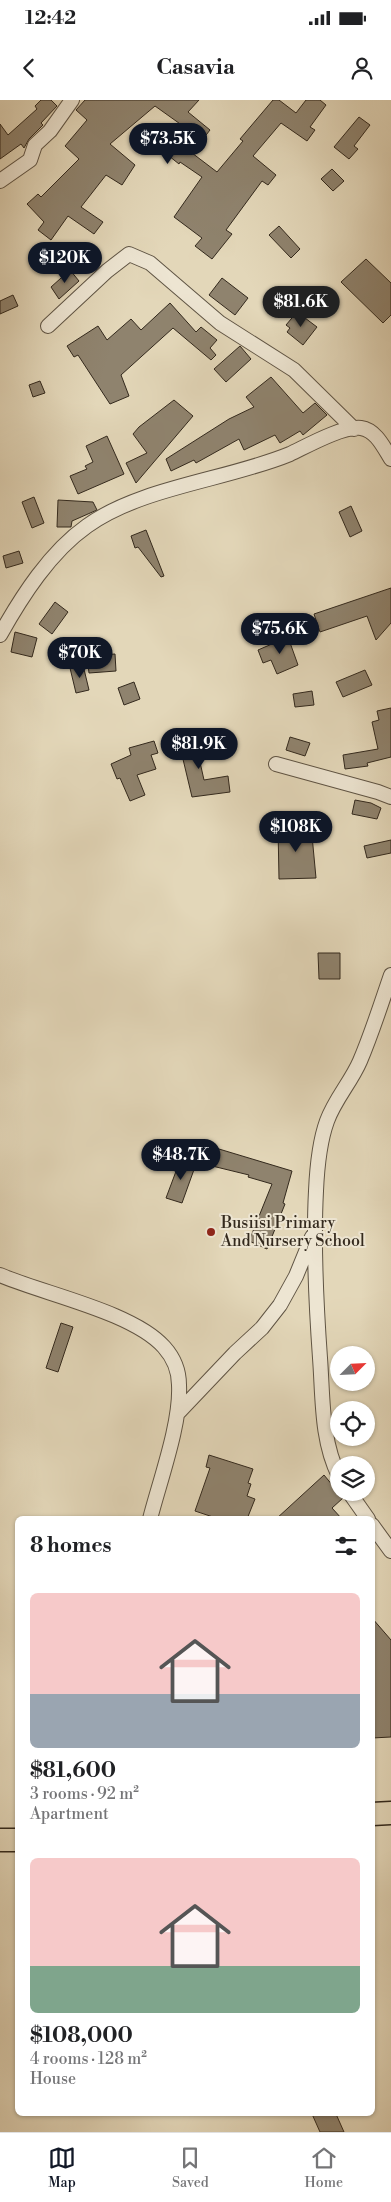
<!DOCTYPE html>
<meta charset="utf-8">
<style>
body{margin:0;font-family:"Libre Bodoni",serif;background:#f6f6f6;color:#202124;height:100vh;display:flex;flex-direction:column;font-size:19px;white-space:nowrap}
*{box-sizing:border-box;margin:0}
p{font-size:16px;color:#757577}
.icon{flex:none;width:28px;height:28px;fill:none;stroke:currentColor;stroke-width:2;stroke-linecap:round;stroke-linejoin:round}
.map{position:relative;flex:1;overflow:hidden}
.side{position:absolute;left:15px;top:1416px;width:360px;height:600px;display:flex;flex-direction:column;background:#fff;border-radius:8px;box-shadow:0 1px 4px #0004}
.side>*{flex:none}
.needle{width:32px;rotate:66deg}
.fabs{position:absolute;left:330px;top:1246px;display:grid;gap:10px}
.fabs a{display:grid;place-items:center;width:45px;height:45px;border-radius:50%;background:#fff;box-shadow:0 1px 4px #0004;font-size:25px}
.price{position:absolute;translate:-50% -42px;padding:0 11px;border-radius:18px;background:#111827;color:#fff;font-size:16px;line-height:32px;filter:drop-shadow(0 1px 2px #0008)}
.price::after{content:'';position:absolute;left:50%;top:30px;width:15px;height:11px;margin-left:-8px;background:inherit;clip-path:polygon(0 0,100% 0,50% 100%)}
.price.active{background:#222;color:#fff}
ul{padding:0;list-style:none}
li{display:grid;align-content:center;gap:10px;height:265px;padding:0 15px}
li span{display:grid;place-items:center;height:155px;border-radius:8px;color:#555}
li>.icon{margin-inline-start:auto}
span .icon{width:90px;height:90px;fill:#fffc;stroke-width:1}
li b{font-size:21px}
h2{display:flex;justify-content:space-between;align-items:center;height:60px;padding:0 15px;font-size:21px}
.status{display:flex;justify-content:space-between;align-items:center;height:35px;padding:0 25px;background:#fff;direction:ltr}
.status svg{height:14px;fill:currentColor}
header{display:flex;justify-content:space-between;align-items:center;height:65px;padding:0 15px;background:#fff;font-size:22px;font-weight:700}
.dock{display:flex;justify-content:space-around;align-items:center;height:70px;border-top:1px solid #e0e0e0;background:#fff;font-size:14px;color:#757577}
.dock a{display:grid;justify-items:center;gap:2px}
.dock .active{color:#111827}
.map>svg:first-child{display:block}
</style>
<div class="status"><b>12:42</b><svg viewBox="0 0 49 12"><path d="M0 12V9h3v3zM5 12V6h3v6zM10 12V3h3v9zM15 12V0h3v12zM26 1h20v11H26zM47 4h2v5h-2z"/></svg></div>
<header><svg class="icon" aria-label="back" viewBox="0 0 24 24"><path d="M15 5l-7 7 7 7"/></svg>Casavia<svg class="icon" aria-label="person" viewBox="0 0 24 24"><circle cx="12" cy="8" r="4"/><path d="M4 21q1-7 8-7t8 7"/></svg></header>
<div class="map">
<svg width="391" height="2032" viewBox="0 0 391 2032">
<rect width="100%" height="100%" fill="#e3d7b9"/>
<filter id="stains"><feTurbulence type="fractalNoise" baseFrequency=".004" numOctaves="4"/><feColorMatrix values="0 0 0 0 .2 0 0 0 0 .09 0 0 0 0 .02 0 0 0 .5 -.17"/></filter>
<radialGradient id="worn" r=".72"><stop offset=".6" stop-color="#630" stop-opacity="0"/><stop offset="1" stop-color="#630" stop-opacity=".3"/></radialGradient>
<path fill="#8f836e" stroke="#33291d" d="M41,0H51L57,6L41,23L43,25L29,39L24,48L21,44L0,59V24L8,35L37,9L35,6Z
M85,0H199L188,12L210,30L192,53L217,72L243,41L240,39L273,0H279L296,13L306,0H320L326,5L310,27L315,30L307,41L281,23L253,56L276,75L268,85L262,81L226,130L232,134L212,159L195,146L202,138L174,117L202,77L180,62L179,64L164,52L183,26L155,6L110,44L135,65L122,85L106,75L81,107L103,122L94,134L68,116L51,140L38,130L44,122L27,104L38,94L41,97L79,59L65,46L87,20L76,10Z
M359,17L370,25L354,46L358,49L349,59L334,47Z
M332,69L344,81L333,91L321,79Z
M279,126L300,149L291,158L269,135Z
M366,159L391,183V215L383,223L341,182Z
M70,170L79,181L59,199L51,187Z
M222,178L248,198L235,215L209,195Z
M13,195L18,206L0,214V201Z
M170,203L196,232L201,227L217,240L210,248L216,255L211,260L173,228L121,275L129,296L110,304L78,255L74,257L67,246L98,226L107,240L131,219L141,230Z
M297,212L317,227L303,245L287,232L290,228L286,225Z
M240,246L251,259L226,282L214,269Z
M271,277L303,313L315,303L327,315L303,335L300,331L280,343L275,335L244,350L239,339L196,363L194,360L171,371L166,359L229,319L254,307L246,297Z
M40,281L45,293L33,297L29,285Z
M174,300L193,316L136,383L126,363L147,353L133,334L139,327Z
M107,336L124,374L78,394L70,376L87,369L85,366L93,362L86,346Z
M34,397L44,423L32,428L22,402Z
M58,400L93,402L97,410L72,421L71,427H57Z
M351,406L362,431L350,437L339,412Z
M146,430L164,476L161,477L138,447L135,448L131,436Z
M19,451L23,463L6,468L3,456Z
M391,488V523L376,540L367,516L320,532L314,514Z
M55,502L68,512L52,534L39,524Z
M15,532L37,538L32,557L11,552Z
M288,537L298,565L277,574L271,560L263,563L258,550Z
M115,554L116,571L89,573L87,556Z
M83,565L89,590L76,593L70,568Z
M365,570L372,585L343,597L336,582Z
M134,582L140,599L124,605L118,588Z
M312,591L314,605L295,607L293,594Z
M391,608V657L367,663L368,666L345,669L343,655L378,649L372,622L379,620L377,611Z
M193,631L204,680L228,676L230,692L192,697L177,634Z
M290,637L310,643L305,656L286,650Z
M154,641L158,653L151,655L156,669L137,675L145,695L130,701L120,678L117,679L111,664L131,655L129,648Z
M355,700L371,703L381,708L377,719L352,714Z
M311,725L316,778L279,779L278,727Z
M391,740V753L367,758L364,746Z
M318,853H340V879H319Z
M209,1046L292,1071L283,1103L285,1104L267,1149L249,1141L272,1084L248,1077L249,1075L204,1064Z
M181,1058L196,1064L182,1103L166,1098Z
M61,1223L73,1227L58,1272L46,1268Z
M209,1355L253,1369L248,1383L251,1384L247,1396L255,1399L247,1419H219L195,1411L210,1368L206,1367Z
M324,1375L343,1398L332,1408L342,1419H276Z
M372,1518L391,1540V1637L372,1638Z
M312,2014H336L344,2032H320Z"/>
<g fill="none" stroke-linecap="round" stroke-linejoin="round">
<defs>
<path id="street" d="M0,81L30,60L35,45L50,31L72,0
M48,226L107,171L129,154L150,163L220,223L294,270L354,329
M0,535C22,496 50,452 87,426C141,387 227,380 290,354C307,346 342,326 361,328C376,330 384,348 391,359
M276,664L378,692L391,697
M0,1175C44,1194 133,1212 164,1247C173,1257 179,1271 179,1285C181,1323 160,1380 150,1419
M177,1314L235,1253L262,1228L280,1205L296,1176L312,1137
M339,1376C321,1340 323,1298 320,1258C316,1202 313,1147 316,1091C317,1068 319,1043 327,1021C335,999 351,982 360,961C372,933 381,904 391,875
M349,1392L368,1419
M372,1425L391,1451"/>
<path id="primary" d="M372,1714L391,1713
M0,1740H18"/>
</defs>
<use href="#street" stroke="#5f5444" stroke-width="16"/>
<use href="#primary" stroke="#33291d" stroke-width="25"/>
<use href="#street" stroke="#ede5d2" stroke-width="14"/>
<use href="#primary" stroke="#e3d7b9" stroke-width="22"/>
</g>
<circle fill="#8f2418" stroke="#ede5d2" stroke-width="2" cx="211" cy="1132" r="5"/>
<g text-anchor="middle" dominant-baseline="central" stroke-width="4" stroke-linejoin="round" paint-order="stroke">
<g font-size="16" fill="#33291d" stroke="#ede5d2" text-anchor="start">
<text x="221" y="1123">Busiisi Primary<tspan x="221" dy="18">And Nursery School</tspan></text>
</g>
</g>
<rect width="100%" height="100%" filter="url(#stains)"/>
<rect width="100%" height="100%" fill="url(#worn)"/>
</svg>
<div class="fabs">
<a><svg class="needle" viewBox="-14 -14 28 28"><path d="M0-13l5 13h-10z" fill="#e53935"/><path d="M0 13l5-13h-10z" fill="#757577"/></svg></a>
<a><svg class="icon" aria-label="locate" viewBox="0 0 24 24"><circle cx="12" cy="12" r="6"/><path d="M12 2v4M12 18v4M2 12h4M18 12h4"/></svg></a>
<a><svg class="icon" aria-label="layers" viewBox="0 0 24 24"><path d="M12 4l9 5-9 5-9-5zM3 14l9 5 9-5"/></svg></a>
</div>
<b class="price" style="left:168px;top:65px">$73.5K</b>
<b class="price" style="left:65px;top:184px">$120K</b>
<b class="price active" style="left:301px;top:228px">$81.6K</b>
<b class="price" style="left:280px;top:555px">$75.6K</b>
<b class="price" style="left:80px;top:579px">$70K</b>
<b class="price" style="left:199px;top:670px">$81.9K</b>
<b class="price" style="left:296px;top:753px">$108K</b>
<b class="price" style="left:181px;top:1081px">$48.7K</b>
<section class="side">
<h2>8 homes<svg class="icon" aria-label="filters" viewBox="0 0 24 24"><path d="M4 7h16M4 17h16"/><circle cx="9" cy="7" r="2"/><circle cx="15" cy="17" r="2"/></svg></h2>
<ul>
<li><span style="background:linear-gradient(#f6c9c9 65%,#9aa5b1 0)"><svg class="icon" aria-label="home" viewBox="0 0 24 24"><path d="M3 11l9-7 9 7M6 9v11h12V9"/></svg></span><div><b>$81,600</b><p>3 rooms · 92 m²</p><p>Apartment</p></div></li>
<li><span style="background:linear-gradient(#f6c9c9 70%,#7fa58c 0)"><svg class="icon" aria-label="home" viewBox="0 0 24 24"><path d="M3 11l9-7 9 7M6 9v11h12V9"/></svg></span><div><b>$108,000</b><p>4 rooms · 128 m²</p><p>House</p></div></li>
</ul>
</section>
</div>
<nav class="dock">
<a class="active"><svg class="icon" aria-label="map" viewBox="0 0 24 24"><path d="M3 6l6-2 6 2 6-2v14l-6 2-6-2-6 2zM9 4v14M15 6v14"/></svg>Map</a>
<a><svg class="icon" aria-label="saved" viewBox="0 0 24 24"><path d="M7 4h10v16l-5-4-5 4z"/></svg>Saved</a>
<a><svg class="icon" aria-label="home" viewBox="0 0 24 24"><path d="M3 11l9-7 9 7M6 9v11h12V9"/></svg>Home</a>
</nav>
